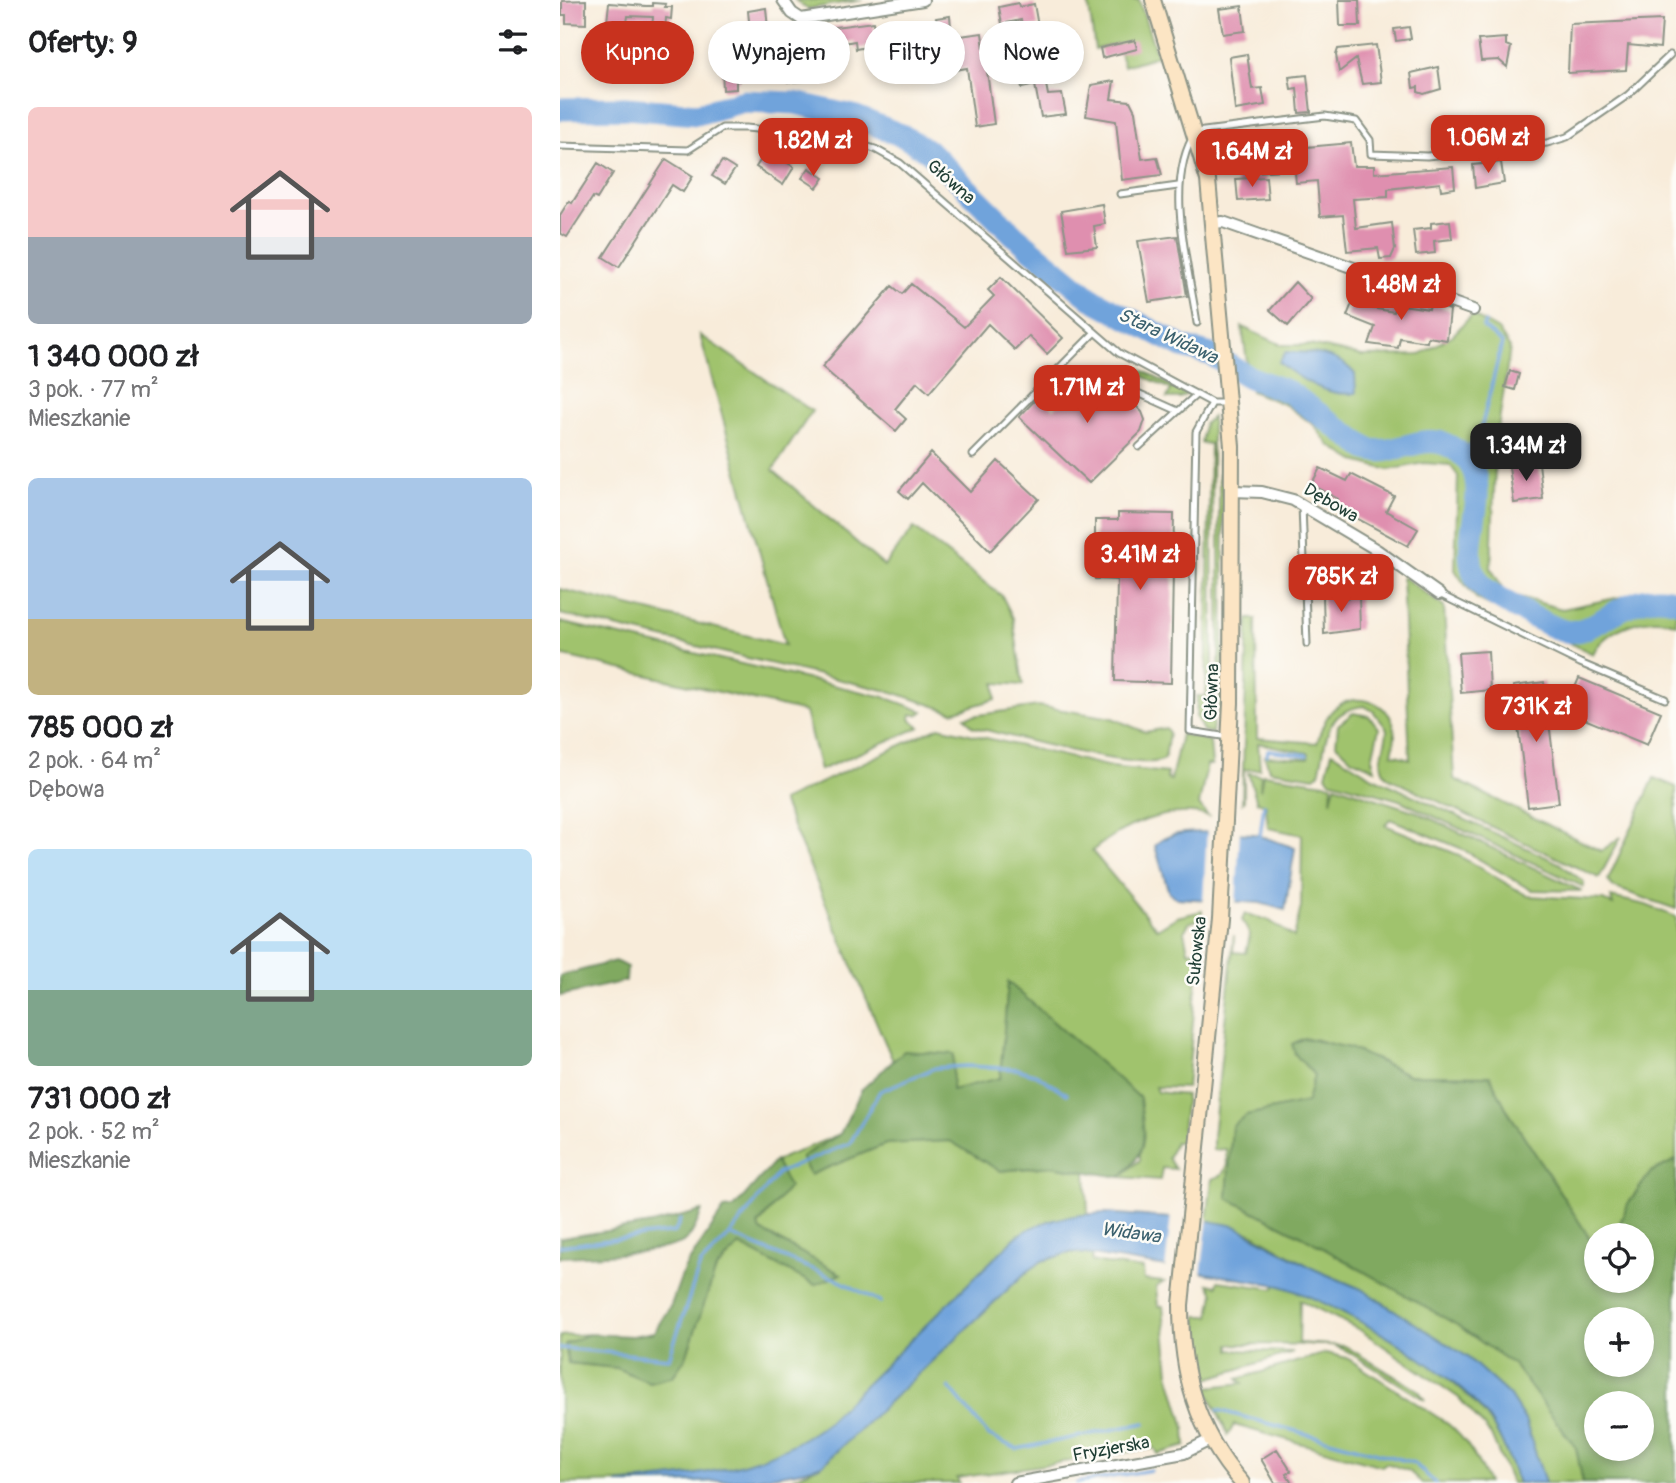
<!DOCTYPE html>
<html lang="pl">
<meta charset="utf-8">
<style>
body{margin:0;font-family:Pangolin,sans-serif;background:#f2f2f2;color:#202124;height:100vh;display:flex;flex-direction:column;font-size:26px;white-space:nowrap}
*{box-sizing:border-box;margin:0}
p{font-size:23px;color:#757577}
.icon{flex:none;width:38px;height:38px;fill:none;stroke:currentColor;stroke-width:2;stroke-linecap:round;stroke-linejoin:round}
.map{position:relative;flex:1;overflow:hidden}
.sheet{display:flex;flex-direction:column;background:#fff;width:560px}
.sheet>*{flex:none}
.banner{position:absolute;left:21px;top:21px;width:665px;height:63px;display:flex;gap:14px}
.tools{position:absolute;left:1024px;top:1223px;display:grid;gap:14px}
.tools a{display:grid;place-items:center;width:70px;height:70px;border-radius:50%;background:#fff;box-shadow:0 4px 10px #0003;font-size:35px}
.price{position:absolute;translate:-50% -60px;padding:0 16px;border-radius:14px;background:#c8321e;color:#fff;font-size:23px;line-height:46px;filter:drop-shadow(0 2px 4px #0008)}
.price::after{content:'';position:absolute;left:50%;top:42px;width:21px;height:16px;margin-left:-10px;background:inherit;clip-path:polygon(0 0,100% 0,50% 100%)}
.price.selected{background:#222;color:#fff}
ul{padding:0;list-style:none}
li{display:grid;align-content:center;gap:14px;height:371px;padding:0 28px}
li span{display:grid;place-items:center;height:217px;border-radius:10px;color:#555}
li>.icon{margin-inline-start:auto}
span .icon{width:126px;height:126px;fill:#fffc;stroke-width:1}
li b{font-size:30px}
h2{display:flex;justify-content:space-between;align-items:center;height:84px;padding:0 28px;font-size:30px}
.chip{padding:0 24px;border-radius:32px;background:#fff;box-shadow:0 4px 10px #0003;font-size:24px;line-height:63px}
.chip.selected{background:#c8321e;color:#fff}
main{display:flex;flex:1;min-height:0}
.map>svg:first-child{display:block}
</style>
<main>
<section class="sheet">
<h2>Oferty: 9<svg class="icon" aria-label="filters" viewBox="0 0 24 24"><path d="M4 7h16M4 17h16"/><circle cx="9" cy="7" r="2"/><circle cx="15" cy="17" r="2"/></svg></h2>
<ul>
<li><span style="background:linear-gradient(#f6c9c9 60%,#9aa5b1 0)"><svg class="icon" aria-label="home" viewBox="0 0 24 24"><path d="M3 11l9-7 9 7M6 9v11h12V9"/></svg></span><div><b>1 340 000 zł</b><p>3 pok. · 77 m²</p><p>Mieszkanie</p></div></li>
<li><span style="background:linear-gradient(#a9c7e8 65%,#c2b280 0)"><svg class="icon" aria-label="home" viewBox="0 0 24 24"><path d="M3 11l9-7 9 7M6 9v11h12V9"/></svg></span><div><b>785 000 zł</b><p>2 pok. · 64 m²</p><p>Dębowa</p></div></li>
<li><span style="background:linear-gradient(#bfe0f5 65%,#7fa58c 0)"><svg class="icon" aria-label="home" viewBox="0 0 24 24"><path d="M3 11l9-7 9 7M6 9v11h12V9"/></svg></span><div><b>731 000 zł</b><p>2 pok. · 52 m²</p><p>Mieszkanie</p></div></li>
</ul>
</section>
<div class="map">
<svg width="1116" height="1483" viewBox="0 0 1116 1483">
<rect width="100%" height="100%" fill="#fdfcf7"/>
<filter id="ink" filterUnits="userSpaceOnUse"><feTurbulence type="fractalNoise" baseFrequency=".0143" numOctaves="2"/><feDisplacementMap in="SourceGraphic" scale="14" xChannelSelector="R" yChannelSelector="G"/><feConvolveMatrix kernelMatrix="1 2 1 2 8 2 1 2 1" color-interpolation-filters="sRGB"/></filter>
<filter id="wash" filterUnits="userSpaceOnUse"><feTurbulence type="fractalNoise" baseFrequency=".00686" numOctaves="4" result="noise"/><feDisplacementMap in="SourceGraphic" scale="28" xChannelSelector="R" yChannelSelector="G"/><feGaussianBlur stdDeviation="1.57" result="paint"/><feColorMatrix in="noise" values="0 0 0 0 0 0 0 0 0 0 0 0 0 0 0 0 0 1.4 0 .05"/><feComposite in="paint" operator="in"/></filter>
<g filter="url(#wash)">
<rect width="100%" height="100%" fill="#f8ecda"/>
<path fill="#a0c36d" stroke="#608050" stroke-width="2" d="M235,0H302L247,9Z
M528,0H579L597,56L564,66L557,44L535,49Z
M912,315L938,330L950,348L936,442L931,568L945,593L1002,609L1100,589L1116,593V624C1092,612 1044,628 1033,654L917,599L903,582L895,570L898,476L890,465L864,463L829,470L795,461L769,445L754,425L726,405L691,391L682,327L722,345H750L802,356L859,355L893,335Z
M140,335L252,411L213,470L324,566L354,528L442,596L453,618L463,685L435,683L436,699L393,712L332,692L0,614V589L225,645Z
M580,369L627,394L620,398H607L611,389L579,374L560,393Z
M652,417L653,725L652,733L643,731L636,717L637,696H646L650,444L641,443L644,424Z
M659,421L664,426L663,723L659,729Z
M842,576L884,607L894,779L1041,851L1061,837L1039,878L829,778C813,764 827,748 827,729L813,711L804,706C763,711 767,741 759,774L755,777L709,770L705,756L748,758L749,753L698,743L700,769L684,770V801L682,803L688,619H696L697,738L757,743C760,732 763,722 770,713C787,692 823,697 833,722C837,732 834,744 832,754L850,759Z
M0,622L324,697L363,711L358,715L351,714L350,719L360,727L260,770L245,712L0,655Z
M478,706L552,718L585,732L606,728L609,733L605,758C590,776 441,733 413,727L405,717Z
M793,713L809,716L819,728L812,759L815,769L792,759L776,744L778,725Z
M379,727L551,767L607,773V779L611,780L621,734L650,741L652,765H647L639,805L648,816C610,804 560,827 532,851L597,929L617,917L642,911V918L629,923L624,932L628,951L638,950L641,933L627,1088L595,1087L597,1092L626,1095L621,1142H615L608,1158L615,1169L602,1168L600,1180L560,1177L580,1160V1098L448,983L440,1078L392,1090L345,1051L333,1061L222,801Z
M772,752L813,777L999,863L1024,882V887L839,800L769,780L766,775Z
M688,773L701,775L700,790L703,774L772,784L771,801L775,785L857,812L1022,891L971,890L900,848L830,819L825,825L894,853L968,896L1043,900L1053,905L1051,897L1086,905L1116,917V1160L1091,1172L1068,1204L1055,1235L1036,1236V1248L947,1110L930,1076L849,1075L816,1059L755,1039L735,1054L754,1075L747,1102L686,1115L672,1127L667,1198L742,1236L897,1325L954,1365L1017,1448L1023,1483H985L965,1420L949,1395L906,1356L801,1289L756,1270L692,1233L647,1220L652,1179L662,1175L667,1165L666,1149L653,1150V1137L674,935L673,952L686,953L690,935L682,920L685,914L708,920L734,937L741,907L742,835L708,828L706,805L697,802Z
M1094,778L1116,787V909L1052,887L1048,880Z
M280,1134L241,1157L250,1175L326,1144L390,1141L440,1171L491,1166L526,1172L528,1214L486,1222L458,1235L264,1425C248,1437 233,1449 214,1456C151,1482 67,1483 0,1483V1336L29,1334L5,1344L8,1363L56,1368L89,1382L113,1376L126,1357L156,1269L180,1245L255,1285L280,1274L201,1231L198,1226L229,1187L215,1161Z
M513,1252L532,1255V1262L583,1269L584,1280L604,1282L596,1287L598,1306H603L609,1373L625,1428L626,1446L598,1454L595,1448L397,1478L399,1483H223L262,1465L463,1275L482,1261Z
M658,1281L714,1289L715,1284C776,1298 888,1367 926,1416C941,1435 949,1460 958,1483H951L931,1435L899,1398L800,1330L740,1300L739,1343L785,1346L859,1391L865,1400L787,1351L773,1345L670,1344V1350L733,1352L644,1380L640,1364L637,1316H650L654,1294L649,1284L657,1286Z
M766,1353L787,1358L888,1424C907,1440 918,1460 928,1483H862L849,1471L826,1463L822,1466L674,1425L668,1435L647,1390L649,1387L683,1383L678,1379Z"/>
<path fill="#80a960" stroke="#50734a" stroke-width="2" fill-rule="evenodd" d="M55,961L67,967L66,981L0,996V976Z
M448,982L580,1098C584,1136 591,1149 560,1177L491,1166L440,1171L390,1141L326,1144L250,1175L241,1157L280,1134L302,1089L344,1051L394,1054L392,1090L440,1078Z
M744,1038L790,1048L849,1075L930,1076L947,1110L1036,1248V1281H1082V1236L1055,1235L1068,1204L1091,1172L1116,1160V1483H1023L1016,1448L954,1365L897,1325L742,1236L667,1198L672,1126L686,1115L747,1102L754,1075L735,1054L732,1044ZM1036,1320H1082V1365H1036ZM1036,1404H1082V1449H1036Z
M215,1161L229,1187L198,1225L201,1231L281,1274L255,1285L179,1245L156,1269L126,1357L113,1376L89,1382L56,1368L8,1363L5,1344L29,1334L72,1336L94,1332L111,1305L124,1269L164,1209L174,1208Z
M142,1211C138,1220 134,1234 126,1240C109,1254 25,1256 0,1257V1238L91,1224Z"/>
<path fill="#6fa3db" stroke="#477088" stroke-width="2" d="M726,352C751,352 778,353 795,374L796,393C769,398 739,379 719,362Z
M647,832L695,834L735,848L725,910L700,903L617,898L609,893L595,846C607,831 630,833 647,832Z
M545,1213L650,1221L675,1226L756,1270L801,1289L906,1356L949,1395L965,1420L985,1483H958C950,1461 942,1439 929,1419C896,1371 769,1297 712,1284L513,1252L482,1261L463,1275L262,1465C211,1483 117,1483 57,1483C135,1475 198,1472 264,1425L458,1235C484,1218 515,1215 545,1213Z"/>
<path fill="#f8ecda" d="M647,829L680,830L676,905L643,902Z
M611,1215L648,1217L641,1275L605,1270Z"/>
<g fill="none" stroke-linecap="round" stroke-linejoin="round">
<path stroke="#6fa3db" stroke-width="3.5" d="M899,452L918,441L942,343L923,327L925,323
M707,755L708,750L747,755
M700,836L704,805
M170,1235L276,1279L321,1302
M0,1246L115,1232L120,1220
M0,1348L109,1358L140,1265L170,1235L218,1173L290,1143L320,1091L375,1068L407,1066L457,1069L477,1075L507,1094
M389,1387L429,1436L457,1449L585,1423
M658,1410L854,1463L875,1483
M517,1483L591,1470"/>
<path stroke="#6fa3db" stroke-width="23" d="M0,109L65,108L137,114L184,101L235,103L296,117L343,136L370,152L454,235L530,298L623,347L652,355L689,377L729,392L807,449C834,457 860,434 885,444C954,474 884,548 923,587C933,597 982,622 998,629C1032,645 1067,584 1116,601"/>
</g>
<g id="blocks">
<path fill="#df8faf" d="M26,0V24L6,23V15H2V1Z
M779,0H799L800,26H780Z
M49,3L86,6H93V3L106,4L105,7H112L111,19L106,18L105,30L92,29L93,17L68,16L67,23L47,22Z
M458,3L459,7L474,4L478,26L463,29L461,20L442,24L439,7Z
M682,6L685,31L663,34L659,9Z
M206,8L208,29L190,30L188,11Z
M390,16L392,37L422,33L434,124L415,127L407,68L384,72L376,18Z
M1102,20L1100,48L1068,45L1066,70L1008,73L1010,24Z
M313,22L317,45L296,49L295,41L254,48L251,30Z
M357,22L359,40L340,43L338,26Z
M849,27L851,39L836,41L834,29Z
M946,38V45L951,47L947,67L939,60L921,61L918,40Z
M575,40L577,49L542,58L540,48Z
M177,43L180,81H176V89L163,90L161,44Z
M816,45L821,82L802,84L796,59L779,72L776,55L778,49Z
M687,54L692,89L702,88L705,105L675,110L669,57Z
M481,59L488,95L502,94L506,114L481,117L475,85L462,88L458,67L466,65L465,62Z
M878,67L881,89L864,94L858,92V87L853,88L851,73Z
M244,68L245,81L228,82L229,69Z
M747,75L751,112L739,113L737,88L731,89L729,77Z
M554,81L551,99L570,101L575,111L582,159L597,157L602,175L562,180L556,121L526,116L531,85Z
M717,132L722,170L697,172L695,133Z
M791,143L794,166H814V173L893,167L895,188L881,190L880,183L828,189V197L793,199L796,228L832,223L835,249L831,258L820,259L818,248L787,251L783,215L760,217L757,181L736,183L734,161L748,159L747,147Z
M207,150L234,167L223,185L196,167Z
M106,159L133,176L123,192L112,185L59,267L43,257Z
M162,161L175,169L165,184L152,176Z
M941,162L944,183L915,188L913,165Z
M38,163L53,173L37,199L33,197L7,237L0,233V215L9,201L12,203Z
M249,168L264,178L257,188L242,178Z
M706,177L708,199L678,201L676,179Z
M542,204L545,224L534,226L537,247L508,250L501,211Z
M890,221L892,239L874,241L875,253L856,255L853,230L871,228V223Z
M617,236L627,296L589,302L578,241Z
M441,277L503,338L487,354L469,336L455,350L428,324L369,393L357,382L335,409L346,419L336,431L262,367L332,286L342,294L351,284L404,327L434,296L428,290Z
M735,282L751,299L728,326L710,310Z
M797,291L815,298L811,308L834,312L836,304L869,309L870,303L890,310L887,340L868,337L867,342L840,338L838,348L809,344L815,327L787,316Z
M950,371L959,374L955,390L945,387Z
M529,372H537L567,401L569,399L582,412L585,420L581,432L529,483L459,417L480,395L494,409Z
M371,453L410,492L438,461L479,499L430,551L362,483L348,499L339,491Z
M979,463L983,499L954,503L949,467Z
M760,468L787,481L791,474L834,496L826,511L858,529L848,546L774,506L778,499L751,485Z
M558,513L614,514L611,683L555,681L557,580L535,579V520H558Z
M776,593V598L799,597L800,629L764,634L763,594Z
M928,651L930,690L901,693L898,653Z
M1019,678L1101,712L1087,745L1005,711Z
M984,682L999,803L968,807L953,686Z
M717,1449L731,1471L726,1474L732,1483H715L701,1459Z"/>
</g>
</g>
<g filter="url(#ink)">
<use href="#blocks" fill-opacity="0" stroke="#8c9487" stroke-width="2"/>
<g fill="none" stroke-linecap="round" stroke-linejoin="round">
<defs>
<path id="service" d="M0,146L128,150L162,128H186L271,136L315,149L340,163L559,353L652,403H667
M560,194L618,186
M637,323C629,267 603,180 636,132L765,116L796,121L810,140L811,154L867,156L987,143L1007,137L1068,95L1110,55
M569,389L618,411
M652,403L636,432L630,731L668,737
M579,447L637,394
M413,455L535,332
M742,505L747,644
M879,594L1020,663L1105,699"/>
<path id="minor" d="M223,0L232,13L241,19L363,0
M654,223L663,222L913,310
M672,491L702,492L733,500L817,550L879,594
M455,1483L624,1453L650,1440"/>
<path id="secondary" d="M593,0L648,180L672,446L671,703L660,919L621,1305C621,1373 636,1431 682,1483"/>
</defs>
<use href="#service" stroke="#8c9487" stroke-width="9"/>
<use href="#minor" stroke="#8c9487" stroke-width="14"/>
<use href="#secondary" stroke="#8c9487" stroke-width="18"/>
<use href="#service" stroke="#fff" stroke-width="5"/>
<use href="#minor" stroke="#fff" stroke-width="10"/>
<use href="#secondary" stroke="#fce5c4" stroke-width="14"/>
</g>
</g>
<g text-anchor="middle" dominant-baseline="central" stroke-width="5" stroke-linejoin="round" paint-order="stroke">
<g font-size="18" fill="#1f3d34" stroke="#fdfcf7">
<text transform="translate(391 182) rotate(41)">Główna</text>
<text transform="translate(771 503) rotate(30)">Dębowa</text>
<text transform="translate(652 692) rotate(-88)">Główna</text>
<text transform="translate(637 951) rotate(-84)">Sułowska</text>
<text transform="translate(551 1449) rotate(-10)">Fryzjerska</text>
</g>
<g font-size="19" font-style="italic" fill="#3b616e" stroke="#fdfcf7">
<text transform="translate(608 336) rotate(25)">Stara Widawa</text>
<text transform="translate(571 1233) rotate(8)">Widawa</text>
</g>
</g>
</svg>
<div class="tools">
<a><svg class="icon" aria-label="locate" viewBox="0 0 24 24"><circle cx="12" cy="12" r="6"/><path d="M12 2v4M12 18v4M2 12h4M18 12h4"/></svg></a>
<a>+</a>
<a>−</a>
</div>
<b class="price" style="left:928px;top:175px">1.06M zł</b>
<b class="price" style="left:253px;top:178px">1.82M zł</b>
<b class="price" style="left:692px;top:189px">1.64M zł</b>
<b class="price" style="left:841px;top:322px">1.48M zł</b>
<b class="price" style="left:527px;top:425px">1.71M zł</b>
<b class="price selected" style="left:966px;top:483px">1.34M zł</b>
<b class="price" style="left:580px;top:592px">3.41M zł</b>
<b class="price" style="left:781px;top:614px">785K zł</b>
<b class="price" style="left:976px;top:744px">731K zł</b>
<div class="banner">
<a class="chip selected">Kupno</a>
<a class="chip">Wynajem</a>
<a class="chip">Filtry</a>
<a class="chip">Nowe</a>
</div>
</div>
</main>
